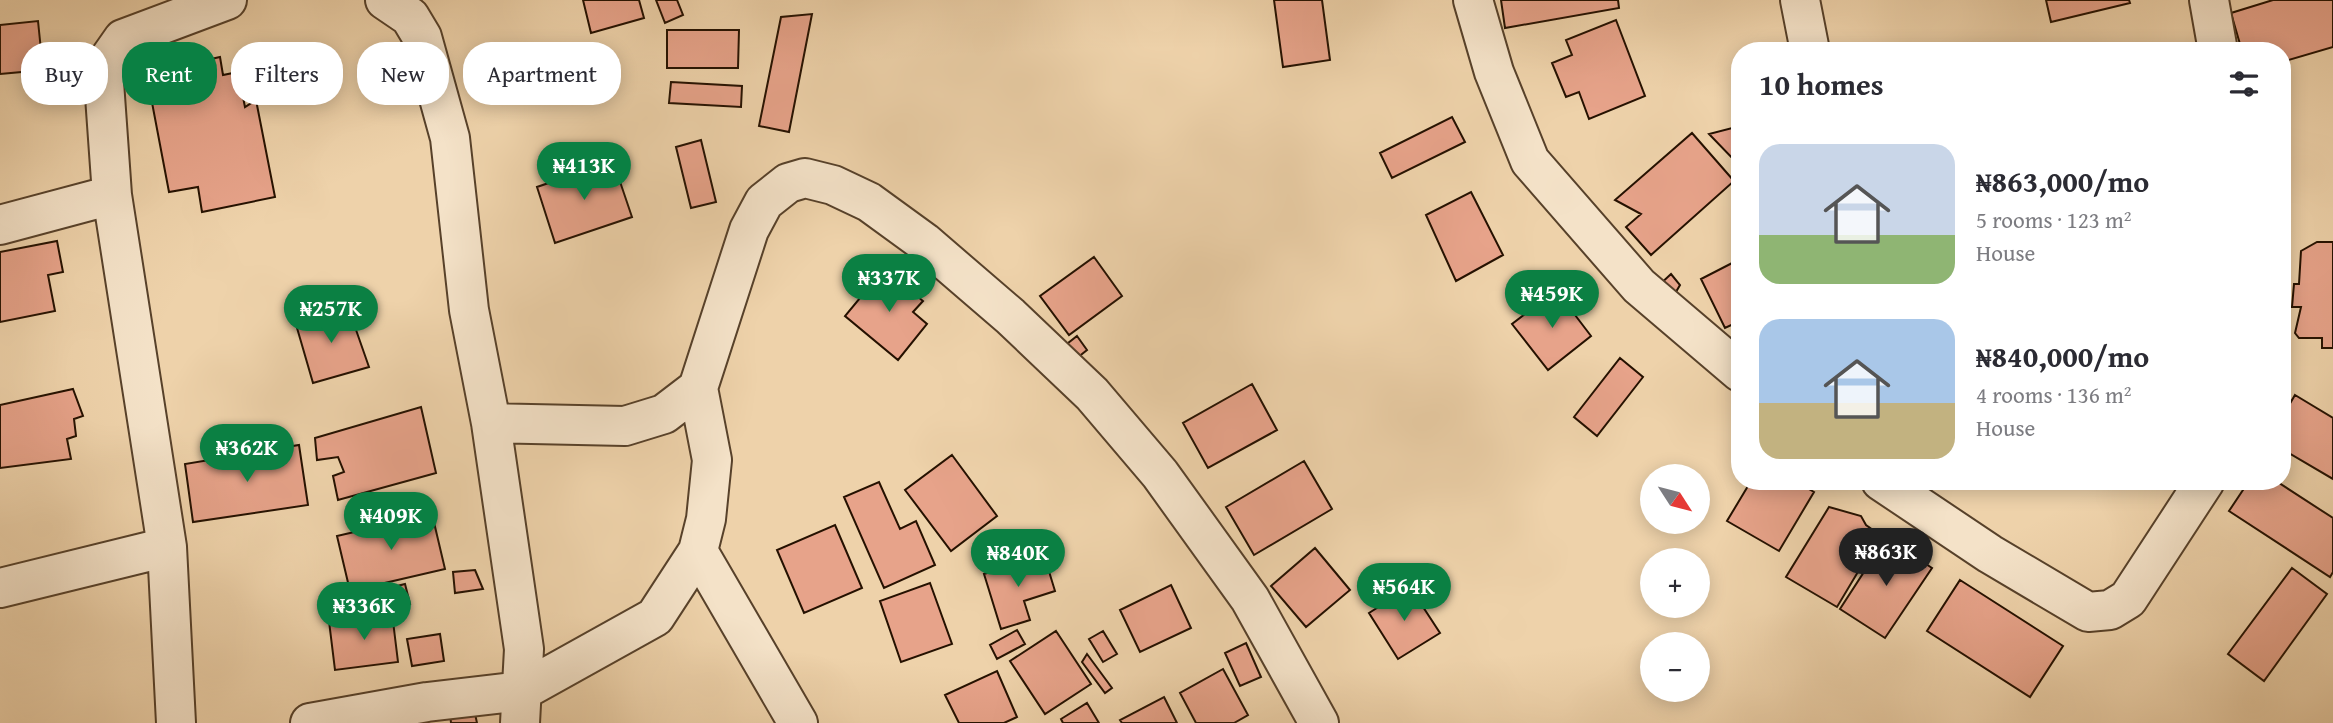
<!DOCTYPE html>
<meta charset="utf-8">
<style>
body{margin:0;font-family:"Gentium Book Plus",serif;background:#f7f7f7;color:#2b2b33;height:100vh;display:flex;flex-direction:column;font-size:26px;white-space:nowrap}
*{box-sizing:border-box;margin:0}
p{font-size:23px;color:#7c7c81}
.icon{flex:none;width:38px;height:38px;fill:none;stroke:currentColor;stroke-width:2;stroke-linecap:round;stroke-linejoin:round}
.map{position:relative;flex:1;overflow:hidden}
.sheet{position:absolute;left:1731px;top:42px;width:560px;height:448px;display:flex;flex-direction:column;background:#fff;border-radius:28px;box-shadow:0 4px 18px #0003}
.sheet>*{flex:none}
.top-card{position:absolute;left:21px;top:42px;width:665px;height:63px;display:flex;gap:14px}
.needle{width:46px;rotate:126deg}
.buttons{position:absolute;left:1640px;top:464px;display:grid;gap:14px}
.buttons a{display:grid;place-items:center;width:70px;height:70px;border-radius:50%;background:#fff;box-shadow:0 4px 18px #0003;font-size:35px}
.price{position:absolute;translate:-50% -60px;padding:0 16px;border-radius:24px;background:#0b8043;color:#fff;font-size:23px;line-height:46px;filter:drop-shadow(0 2px 4px #0008)}
.price::after{content:'';position:absolute;left:50%;top:42px;width:21px;height:16px;margin-left:-10px;background:inherit;clip-path:polygon(0 0,100% 0,50% 100%)}
.price.current{background:#222;color:#fff}
ul{padding:0;list-style:none}
li{display:flex;align-items:center;gap:21px;height:175px;padding:0 28px}
li span{display:grid;place-items:center;flex:none;width:196px;height:140px;border-radius:21px;color:#555}
li>.icon{margin-inline-start:auto}
span .icon{width:84px;height:84px;fill:#fffc;stroke-width:1}
li b{font-size:30px}
h2{display:flex;justify-content:space-between;align-items:center;height:84px;padding:0 28px;font-size:30px}
.tag{padding:0 24px;border-radius:28px;background:#fff;box-shadow:0 4px 18px #0003;font-size:24px;line-height:63px}
.tag.current{background:#0b8043;color:#fff}
.map>svg:first-child{display:block}
</style>
<div class="map">
<svg width="2333" height="723" viewBox="0 0 2333 723">
<rect width="100%" height="100%" fill="#eed2aa"/>
<filter id="stains"><feTurbulence type="fractalNoise" baseFrequency=".00286" numOctaves="4"/><feColorMatrix values="0 0 0 0 .2 0 0 0 0 .09 0 0 0 0 .02 0 0 0 .5 -.17"/></filter>
<radialGradient id="worn" r=".72"><stop offset=".6" stop-color="#630" stop-opacity="0"/><stop offset="1" stop-color="#630" stop-opacity=".3"/></radialGradient>
<path fill="#e7a38a" stroke="#251100" stroke-width="2" d="M583,0H639L644,18L591,33Z
M656,0H677L683,15L665,23Z
M1274,0H1322L1330,60L1283,67Z
M1501,0H1618L1619,8L1505,28Z
M2046,0H2129L2130,3L2051,22Z
M2273,0H2333V47L2282,62V51H2242L2231,13Z
M812,14L789,132L759,126L781,17Z
M1616,20L1645,96L1589,119L1579,92L1566,97L1552,63L1572,55L1566,40Z
M38,21L43,70L0,74V25Z
M667,30H739L738,68H667Z
M520,48L526,65L492,78L485,61Z
M220,57L223,75L238,72L245,107L256,100L275,197L202,212L198,187L169,192L150,92L174,87L170,68Z
M671,82L742,86L741,107L669,103Z
M1452,117L1465,142L1392,178L1380,153Z
M1740,126V159L1736,162L1709,134Z
M1692,133L1734,181L1651,255L1626,227L1641,214L1615,200Z
M701,140L716,202L691,208L676,147Z
M613,161L632,217L555,243L537,187Z
M1471,192L1503,255L1456,281L1426,215Z
M57,241L63,272L48,275L55,311L0,322V252Z
M2317,242H2333V348H2322V338H2299L2295,333L2301,307H2292L2294,284H2299L2301,251Z
M1094,257L1122,296L1069,335L1040,296Z
M1740,259V321L1725,328L1701,279Z
M884,269L923,301L913,312L927,324L898,360L845,316Z
M1671,274L1680,285L1670,302L1657,287Z
M1556,290L1591,336L1548,370L1512,324Z
M348,307L369,367L313,383L295,321Z
M1077,336L1087,350L1072,362L1058,351Z
M1620,358L1643,377L1597,436L1574,417Z
M1252,384L1277,430L1208,468L1183,423Z
M73,389L83,416L74,419L76,436L67,439L71,459L0,468V405Z
M2295,395L2333,418V479L2282,449V417Z
M421,407L436,473L338,500L333,476L344,472L338,457L317,460L315,438Z
M299,445L308,505L193,522L185,464Z
M952,455L997,516L951,551L905,490Z
M1304,461L1332,509L1254,555L1226,507Z
M1751,481H1795L1814,492L1779,551L1727,521Z
M2249,481H2276L2333,518V572L2330,577L2229,511Z
M879,482L900,529L916,521L935,565L884,588L844,497Z
M1829,507L1861,516L1866,525L1880,535L1837,607L1786,577Z
M432,514L445,569L350,591L337,536Z
M835,525L862,588L804,613L777,550Z
M1886,538L1932,568L1885,638L1840,609Z
M1315,548L1350,590L1306,627L1271,586Z
M1044,555L1055,591L1024,601L1030,620L1001,629L984,574Z
M2292,568L2327,594L2264,681L2228,654Z
M475,570L483,589L455,593L453,572Z
M1960,580L2063,646L2030,697L1927,631Z
M930,583L952,644L901,662L880,601Z
M405,584L410,604L390,608L385,589Z
M1171,585L1191,628L1140,652L1120,610Z
M1410,587L1440,633L1398,659L1369,613Z
M392,613L398,662L335,670L329,621Z
M1017,630L1025,644L997,659L990,645Z
M1056,631L1091,684L1045,714L1010,661Z
M1103,631L1117,654L1103,662L1089,639Z
M440,634L444,661L412,666L407,639Z
M1246,643L1261,677L1240,686L1225,653Z
M1087,654L1112,688L1105,693L1082,662Z
M1223,669L1248,715L1234,723H1196L1180,693Z
M997,671L1017,717L1004,723H959L945,695Z
M1164,697L1177,723H1122L1120,720Z
M1087,703L1099,723H1063L1061,719Z
M474,709L477,723H451L450,713Z"/>
<g fill="none" stroke-linecap="round" stroke-linejoin="round">
<defs>
<path id="minor" d="M385,0L410,17L422,37L450,138L469,310L491,423L524,649L520,723
M1473,0L1494,72L1530,161L1639,286L1740,372
M1800,0L1810,51
M2209,0L2218,51
M0,225L112,195
M491,423L625,426L664,414L698,388L749,230L764,202L788,183L805,178L833,185L869,202L924,242L1010,316L1092,394L1160,474L1250,599L1319,723
M1881,481L1990,554L2088,612L2110,610L2128,599L2205,481
M698,551L798,723
M0,588L167,547
M176,723L167,547L112,195L104,82L109,59L123,39L227,0
M310,723L427,702L522,691L655,617L698,551L706,519L712,460L698,388"/>
</defs>
<use href="#minor" stroke="#57412a" stroke-width="42"/>
<use href="#minor" stroke="#f4e2c8" stroke-width="38"/>
</g>
<rect width="100%" height="100%" filter="url(#stains)"/>
<rect width="100%" height="100%" fill="url(#worn)"/>
</svg>
<div class="buttons">
<a><svg class="needle" viewBox="-14 -14 28 28"><path d="M0-13l5 13h-10z" fill="#e53935"/><path d="M0 13l5-13h-10z" fill="#7c7c81"/></svg></a>
<a>+</a>
<a>−</a>
</div>
<b class="price" style="left:584px;top:202px">₦413K</b>
<b class="price" style="left:889px;top:314px">₦337K</b>
<b class="price" style="left:1552px;top:330px">₦459K</b>
<b class="price" style="left:331px;top:345px">₦257K</b>
<b class="price" style="left:247px;top:484px">₦362K</b>
<b class="price" style="left:391px;top:552px">₦409K</b>
<b class="price current" style="left:1886px;top:588px">₦863K</b>
<b class="price" style="left:1018px;top:589px">₦840K</b>
<b class="price" style="left:1404px;top:623px">₦564K</b>
<b class="price" style="left:364px;top:642px">₦336K</b>
<div class="top-card">
<a class="tag">Buy</a>
<a class="tag current">Rent</a>
<a class="tag">Filters</a>
<a class="tag">New</a>
<a class="tag">Apartment</a>
</div>
<section class="sheet">
<h2>10 homes<svg class="icon" aria-label="filters" viewBox="0 0 24 24"><path d="M4 7h16M4 17h16"/><circle cx="9" cy="7" r="2"/><circle cx="15" cy="17" r="2"/></svg></h2>
<ul>
<li><span style="background:linear-gradient(#c9d6e8 65%,#8fb573 0)"><svg class="icon" aria-label="home" viewBox="0 0 24 24"><path d="M3 11l9-7 9 7M6 9v11h12V9"/></svg></span><div><b>₦863,000/mo</b><p>5 rooms · 123 m²</p><p>House</p></div></li>
<li><span style="background:linear-gradient(#a9c7e8 60%,#c2b280 0)"><svg class="icon" aria-label="home" viewBox="0 0 24 24"><path d="M3 11l9-7 9 7M6 9v11h12V9"/></svg></span><div><b>₦840,000/mo</b><p>4 rooms · 136 m²</p><p>House</p></div></li>
</ul>
</section>
</div>
